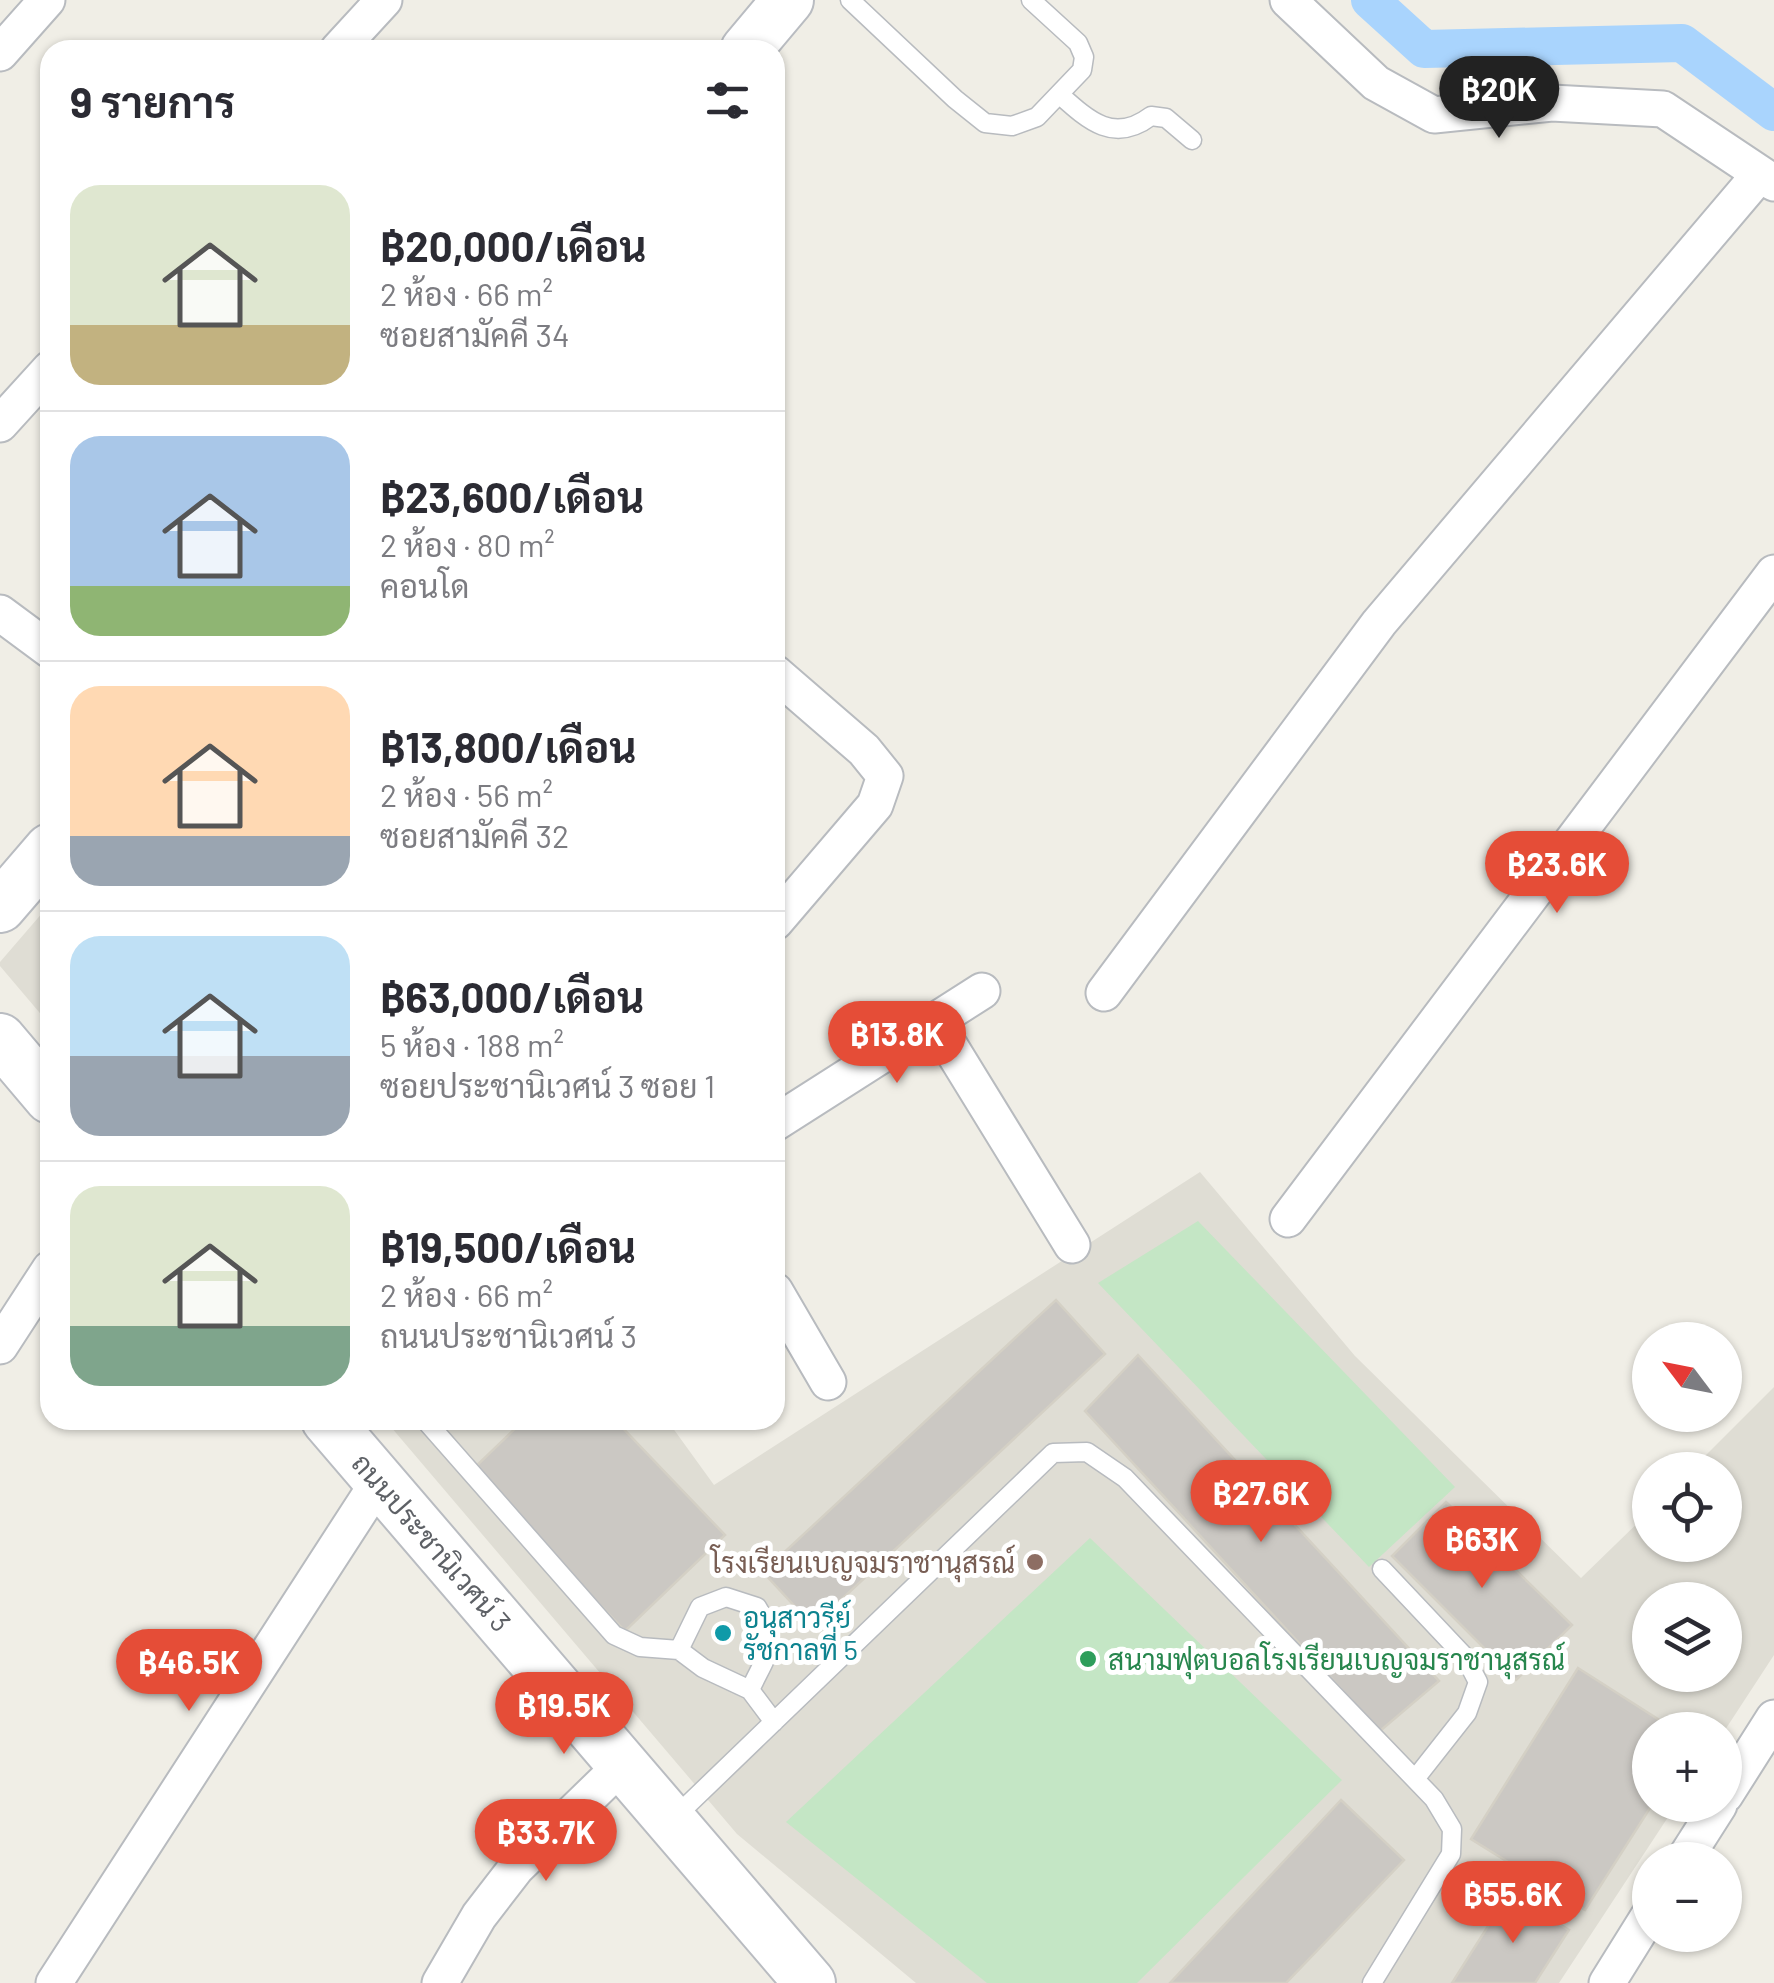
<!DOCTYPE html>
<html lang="th">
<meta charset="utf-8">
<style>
body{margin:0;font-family:Barlow,Sarabun,sans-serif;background:#f2f2f3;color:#2b2b33;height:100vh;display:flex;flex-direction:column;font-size:38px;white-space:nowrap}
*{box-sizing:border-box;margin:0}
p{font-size:32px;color:#7c7c81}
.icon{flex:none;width:55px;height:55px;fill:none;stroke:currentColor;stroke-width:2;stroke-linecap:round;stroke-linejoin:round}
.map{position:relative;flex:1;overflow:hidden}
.details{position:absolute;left:40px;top:40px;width:745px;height:1390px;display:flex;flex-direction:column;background:#fff;border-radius:30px;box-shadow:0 2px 8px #0004}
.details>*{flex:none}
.needle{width:65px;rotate:302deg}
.tools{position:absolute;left:1632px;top:1322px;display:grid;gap:20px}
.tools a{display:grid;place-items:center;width:110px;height:110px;border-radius:50%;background:#fff;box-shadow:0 2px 8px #0004;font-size:50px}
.price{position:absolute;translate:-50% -85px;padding:0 22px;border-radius:35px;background:#e54d37;color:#fff;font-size:32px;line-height:65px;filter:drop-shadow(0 2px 5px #0008)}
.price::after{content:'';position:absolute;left:50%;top:60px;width:30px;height:22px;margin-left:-15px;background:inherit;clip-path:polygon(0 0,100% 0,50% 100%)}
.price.active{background:#222;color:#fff}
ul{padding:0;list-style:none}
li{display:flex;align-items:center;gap:30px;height:250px;padding:0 30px}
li+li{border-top:2px solid #e1e1e2}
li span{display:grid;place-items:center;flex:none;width:280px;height:200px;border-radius:30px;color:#555}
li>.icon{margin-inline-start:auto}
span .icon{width:120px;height:120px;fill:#fffc;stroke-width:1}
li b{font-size:42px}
h2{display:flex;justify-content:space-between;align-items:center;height:120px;padding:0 30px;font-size:42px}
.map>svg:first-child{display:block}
</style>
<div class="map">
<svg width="1774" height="1983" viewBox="0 0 1774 1983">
<rect width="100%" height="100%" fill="#f0eee6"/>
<path fill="#dfddd4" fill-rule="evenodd" d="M50,904V1025L0,966V962Z
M1200,1172L1355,1356L1581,1578L1650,1511V1545H1725V1470H1691L1774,1387V1655L1725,1730H1650V1805H1676L1559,1983H916L737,1834L385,1420H667L714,1485ZM1650,1600H1725V1675H1650Z"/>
<path fill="#c4e6c5" d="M1198,1221L1455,1487L1369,1567L1098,1283Z
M1090,1538L1342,1780L1137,1983H987L786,1822Z"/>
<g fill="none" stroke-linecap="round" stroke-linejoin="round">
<path stroke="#a9d4fd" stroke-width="38" d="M1370,0L1424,49L1682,43L1774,112"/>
</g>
<path fill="#cbc8c3" stroke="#d4d0c5" stroke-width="2.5" d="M1056,1300L1105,1354L813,1626L763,1572Z
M1138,1355L1439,1681L1380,1731L1085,1411Z
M524,1420H615L725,1535L625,1631L472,1470Z
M1446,1502L1572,1625L1516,1680L1392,1556Z
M1578,1668L1675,1730H1650L1652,1805L1585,1910L1471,1839Z
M1341,1800L1404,1860L1286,1983H1170Z
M1509,1893L1569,1930L1535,1983H1452Z"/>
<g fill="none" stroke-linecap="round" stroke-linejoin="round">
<defs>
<path id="lane" d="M850,0L955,99L985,123L1012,126L1037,117L1082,70L1084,57L1078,43L1031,0
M1059,94C1089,121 1114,144 1151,116L1166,118L1192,140
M425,1420L614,1635L640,1647L679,1650L703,1668L750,1690L774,1722
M1382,1569L1465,1657L1478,1682L1467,1713L1415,1779
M679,1650L700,1607L726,1597L757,1607C780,1645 767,1653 750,1690
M673,1819L1053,1453L1087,1452L1125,1478L1434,1799L1452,1829L1451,1854L1372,1983"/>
<path id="street" d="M1288,0L1376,83L1434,115L1552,103L1663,109L1774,183
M338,50L384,0
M0,53L47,0
M0,424L50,369
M0,613L50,650
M775,673L864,750L885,776L875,805L775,922
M1104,993L1379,623L1760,174
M935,1022L1072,1245
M775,1123L982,991
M1288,1219L1774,573
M775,1291L828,1382
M0,1346L50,1269
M1725,1795L1774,1718
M1684,1860L1719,1805
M54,1983L379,1481
M440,1983L479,1916L516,1868L623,1764
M1607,1983L1650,1914"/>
<path id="secondary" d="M746,50L788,0
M0,907L50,849
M0,1039L50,1098
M327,1420L810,1983"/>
</defs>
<use href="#lane" stroke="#b8bbbf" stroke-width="21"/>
<use href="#street" stroke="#b8bbbf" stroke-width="39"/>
<use href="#secondary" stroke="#b9bcc1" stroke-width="54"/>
<use href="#lane" stroke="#fff" stroke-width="18"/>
<use href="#street" stroke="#fff" stroke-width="35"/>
<use href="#secondary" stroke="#fff" stroke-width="50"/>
</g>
<circle fill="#8d6e63" stroke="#fff" stroke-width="4" cx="1035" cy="1562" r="10"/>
<circle fill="#0f9aa8" stroke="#fff" stroke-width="4" cx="723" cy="1633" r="10"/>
<circle fill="#2e9e5b" stroke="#fff" stroke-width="4" cx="1088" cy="1659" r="10"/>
<g text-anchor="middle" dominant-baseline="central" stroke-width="10" stroke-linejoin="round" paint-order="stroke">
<g font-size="28" fill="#5e6166" stroke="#fff">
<text transform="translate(432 1542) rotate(49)">ถนนประชานิเวศน์ 3</text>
</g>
<g font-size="28" fill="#785e54" stroke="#fff" text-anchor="end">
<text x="1015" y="1562">โรงเรียนเบญจมราชานุสรณ์</text>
</g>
<g font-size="28" fill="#0d838f" stroke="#fff" text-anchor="start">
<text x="743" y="1617">อนุสาวรีย์<tspan x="743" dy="32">รัชกาลที่ 5</tspan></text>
</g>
<g font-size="28" fill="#27864d" stroke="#fff" text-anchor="start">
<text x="1108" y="1659">สนามฟุตบอลโรงเรียนเบญจมราชานุสรณ์</text>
</g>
</g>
</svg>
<div class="tools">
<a><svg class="needle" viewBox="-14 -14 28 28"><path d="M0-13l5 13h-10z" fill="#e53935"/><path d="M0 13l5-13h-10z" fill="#7c7c81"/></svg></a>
<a><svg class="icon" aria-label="locate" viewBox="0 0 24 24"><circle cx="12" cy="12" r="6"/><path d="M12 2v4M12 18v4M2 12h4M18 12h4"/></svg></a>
<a><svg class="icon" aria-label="layers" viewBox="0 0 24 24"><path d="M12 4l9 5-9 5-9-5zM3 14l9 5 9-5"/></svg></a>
<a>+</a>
<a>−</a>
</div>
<b class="price active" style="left:1499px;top:141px">฿20K</b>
<b class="price" style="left:1557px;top:916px">฿23.6K</b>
<b class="price" style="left:897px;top:1086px">฿13.8K</b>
<b class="price" style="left:1261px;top:1545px">฿27.6K</b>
<b class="price" style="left:1482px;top:1591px">฿63K</b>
<b class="price" style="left:189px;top:1714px">฿46.5K</b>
<b class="price" style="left:564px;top:1757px">฿19.5K</b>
<b class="price" style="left:546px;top:1884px">฿33.7K</b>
<b class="price" style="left:1513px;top:1946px">฿55.6K</b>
<section class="details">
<h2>9 รายการ<svg class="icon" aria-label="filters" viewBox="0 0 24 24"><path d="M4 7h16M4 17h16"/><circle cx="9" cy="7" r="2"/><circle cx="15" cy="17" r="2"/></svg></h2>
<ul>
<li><span style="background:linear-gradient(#dfe7d0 70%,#c2b280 0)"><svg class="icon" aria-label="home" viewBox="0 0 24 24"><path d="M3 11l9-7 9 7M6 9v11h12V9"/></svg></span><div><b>฿20,000/เดือน</b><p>2 ห้อง · 66 m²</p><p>ซอยสามัคคี 34</p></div></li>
<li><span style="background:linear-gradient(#a9c7e8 75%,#8fb573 0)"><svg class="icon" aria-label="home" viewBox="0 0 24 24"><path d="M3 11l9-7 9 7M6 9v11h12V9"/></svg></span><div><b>฿23,600/เดือน</b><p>2 ห้อง · 80 m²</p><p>คอนโด</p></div></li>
<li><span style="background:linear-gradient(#ffd9b3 75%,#9aa5b1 0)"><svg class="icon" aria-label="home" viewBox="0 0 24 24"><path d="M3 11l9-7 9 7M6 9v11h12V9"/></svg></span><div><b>฿13,800/เดือน</b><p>2 ห้อง · 56 m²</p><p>ซอยสามัคคี 32</p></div></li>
<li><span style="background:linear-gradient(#bfe0f5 60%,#9aa5b1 0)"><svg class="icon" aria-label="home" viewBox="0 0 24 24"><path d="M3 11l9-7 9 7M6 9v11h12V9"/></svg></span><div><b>฿63,000/เดือน</b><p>5 ห้อง · 188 m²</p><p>ซอยประชานิเวศน์ 3 ซอย 1</p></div></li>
<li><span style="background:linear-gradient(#dfe7d0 70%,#7fa58c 0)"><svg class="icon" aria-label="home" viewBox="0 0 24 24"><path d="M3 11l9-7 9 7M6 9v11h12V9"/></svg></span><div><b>฿19,500/เดือน</b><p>2 ห้อง · 66 m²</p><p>ถนนประชานิเวศน์ 3</p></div></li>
</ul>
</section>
</div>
